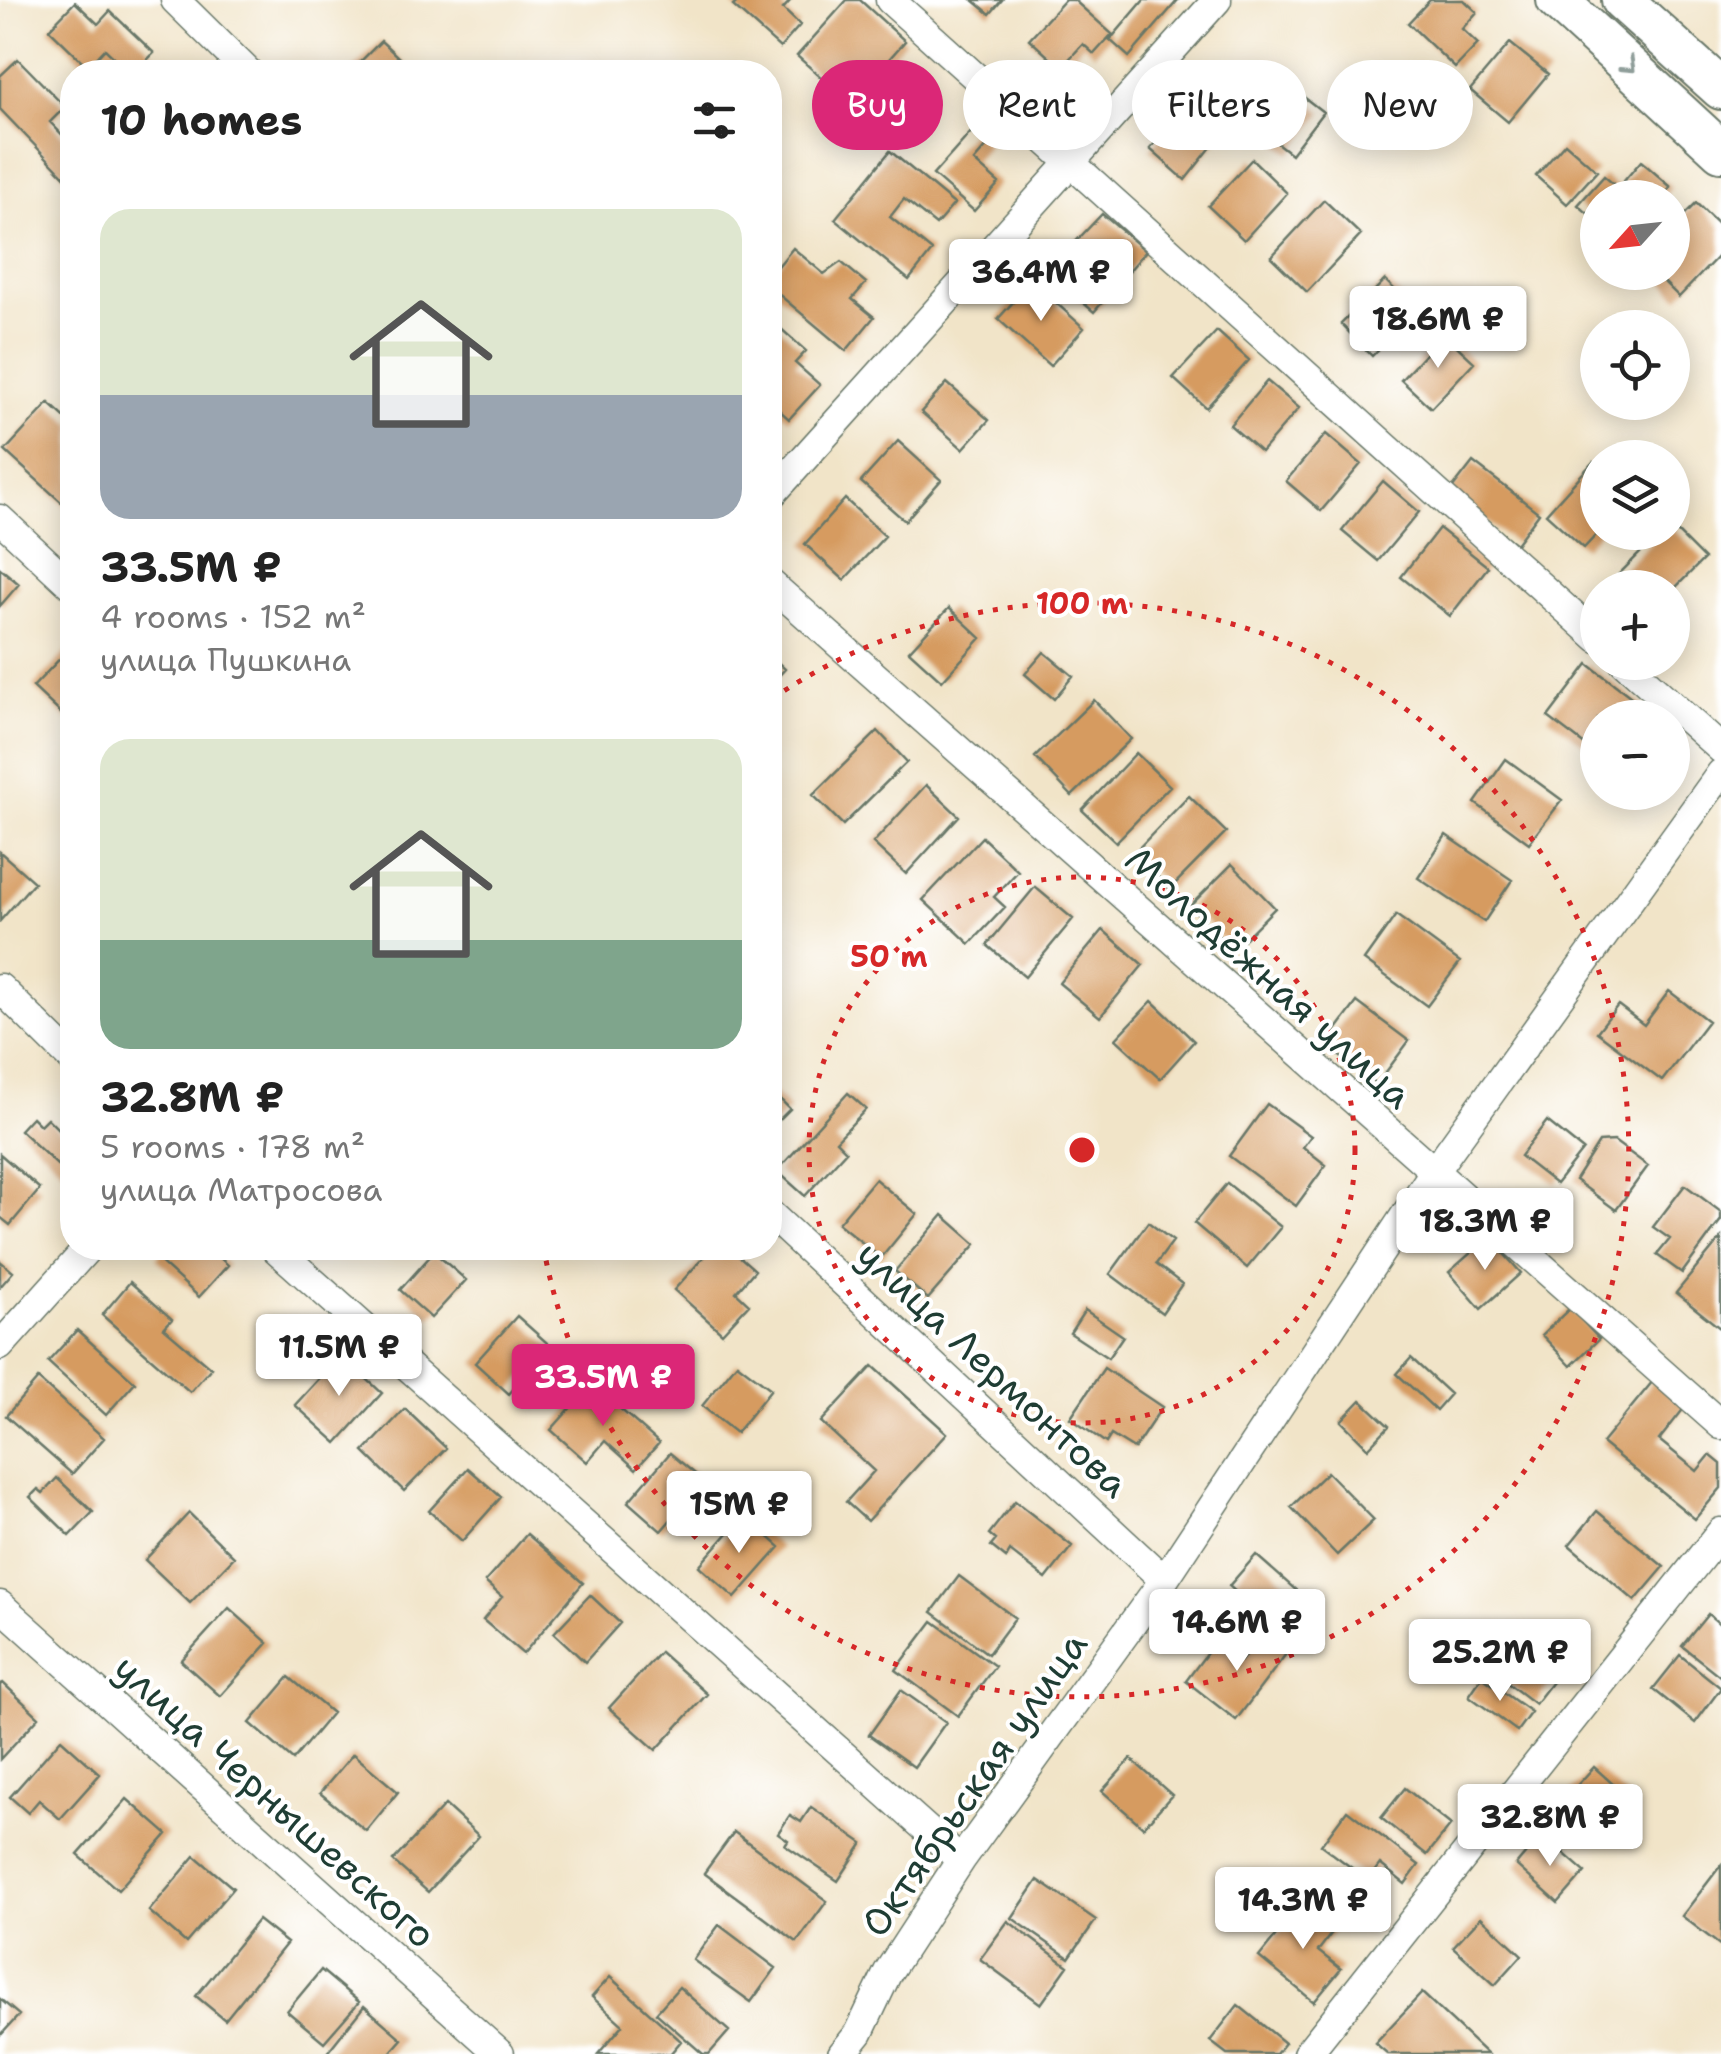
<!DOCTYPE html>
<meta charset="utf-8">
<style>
body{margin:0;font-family:"Shantell Sans",sans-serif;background:#f2f2f2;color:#222;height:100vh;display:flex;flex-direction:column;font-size:38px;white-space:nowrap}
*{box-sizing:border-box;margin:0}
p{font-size:32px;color:#767676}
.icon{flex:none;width:55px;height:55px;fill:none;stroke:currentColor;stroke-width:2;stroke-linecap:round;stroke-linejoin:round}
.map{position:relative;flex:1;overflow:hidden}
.panel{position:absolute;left:60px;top:60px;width:722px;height:1200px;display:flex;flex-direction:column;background:#fff;border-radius:40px;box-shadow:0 5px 25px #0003}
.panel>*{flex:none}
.guide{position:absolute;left:812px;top:60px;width:758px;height:90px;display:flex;gap:20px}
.needle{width:65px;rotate:243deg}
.buttons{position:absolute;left:1580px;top:180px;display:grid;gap:20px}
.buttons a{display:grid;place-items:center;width:110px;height:110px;border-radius:50%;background:#fff;box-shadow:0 5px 25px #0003;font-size:50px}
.price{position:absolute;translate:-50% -85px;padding:0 22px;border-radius:10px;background:#fff;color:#222;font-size:32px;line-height:65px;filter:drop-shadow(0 2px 5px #0008)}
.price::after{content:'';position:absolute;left:50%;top:60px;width:30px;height:22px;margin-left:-15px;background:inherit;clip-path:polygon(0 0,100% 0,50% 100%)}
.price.selected{background:#db2777;color:#fff}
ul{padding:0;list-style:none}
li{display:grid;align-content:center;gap:20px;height:530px;padding:0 40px}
li span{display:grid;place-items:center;height:310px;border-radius:30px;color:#555}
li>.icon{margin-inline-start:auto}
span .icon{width:180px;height:180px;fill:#fffc;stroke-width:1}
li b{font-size:42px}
h2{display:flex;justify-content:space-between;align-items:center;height:120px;padding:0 40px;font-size:42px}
.tag{padding:0 35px;border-radius:45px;background:#fff;box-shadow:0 5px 25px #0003;font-size:35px;line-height:90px}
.tag.selected{background:#db2777;color:#fff}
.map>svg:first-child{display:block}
</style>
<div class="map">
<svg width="1721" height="2054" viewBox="0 0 1721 2054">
<rect width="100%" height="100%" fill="#fff"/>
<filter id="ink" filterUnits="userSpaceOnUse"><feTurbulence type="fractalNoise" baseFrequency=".01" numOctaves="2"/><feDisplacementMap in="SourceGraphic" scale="20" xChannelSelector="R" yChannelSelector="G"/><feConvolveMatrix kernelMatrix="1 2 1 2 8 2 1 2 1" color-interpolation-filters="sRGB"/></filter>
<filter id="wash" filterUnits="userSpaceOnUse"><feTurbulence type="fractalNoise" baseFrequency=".0048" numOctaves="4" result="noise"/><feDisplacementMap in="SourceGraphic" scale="40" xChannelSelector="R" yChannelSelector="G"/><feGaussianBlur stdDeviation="2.25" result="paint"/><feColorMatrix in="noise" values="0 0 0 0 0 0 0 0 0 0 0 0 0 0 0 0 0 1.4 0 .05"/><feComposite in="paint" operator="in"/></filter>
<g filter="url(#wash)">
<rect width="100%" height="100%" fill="#f1e4c8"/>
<g id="blocks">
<path fill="#d69b60" d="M739,0H791L783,9L800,25L780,48L733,6Z
M847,0H860L905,41L850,103L797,56Z
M973,0H1002L990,14Z
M1065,0H1074L1112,34L1094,54L1083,44L1061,68L1029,39Z
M1144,0H1178L1129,57L1110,40Z
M1430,0H1464L1477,12L1462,29L1478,44L1455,68L1408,23Z
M75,2L98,24L110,11L154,53L135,72H129L105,49L88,67L49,29Z
M381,41L414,72H350Z
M1510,43L1548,74L1508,122L1470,90Z
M18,59L65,107L50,122L72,145V184L0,109V76Z
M1296,91L1323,112L1291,154L1263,132Z
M1176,120L1189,131L1196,123L1216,141L1185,180L1150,149Z
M973,130L988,145L974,161L999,183L974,211L933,175Z
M1565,143L1597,171L1567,204L1536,176Z
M890,151L954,204L936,225L904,199L890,217L932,251L909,280L835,219Z
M1252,159L1287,193L1244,240L1208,206Z
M1641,161L1671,187L1662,198H1598V222L1578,205L1604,176L1618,188Z
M1324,200L1361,235L1307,292L1271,257Z
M1696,203L1721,227V253L1679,297L1654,272H1672V227Z
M1102,214L1146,251L1094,312L1060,283L1078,262L1066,252Z
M793,248L824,274L841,262L866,283L852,299L874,317L846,351L770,287V276Z
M1385,280L1416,311L1372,356L1341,324Z
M1032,281L1084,328L1050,366L998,319Z
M779,327L806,351L795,363L820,385L789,419L770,402V337Z
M1217,331L1249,360L1206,408L1173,378Z
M1444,334L1474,362L1431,408L1401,380Z
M1267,381L1299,408L1261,452L1230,425Z
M947,383L989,420L963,449L921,412Z
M49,403L72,424V512L5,451Z
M1326,434L1361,464L1321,511L1286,481Z
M898,441L941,480L905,521L861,482Z
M1473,462L1539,513L1516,544L1449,493Z
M1593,462L1598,466V533L1584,548L1546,514Z
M1383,481L1419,512L1378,561L1342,531Z
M845,499L885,536L844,580L805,544Z
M1672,527L1704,559L1675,588H1630L1618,575L1661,532H1672Z
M1439,528L1488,567L1450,616L1401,577Z
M0,568L19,584L0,606Z
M949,608L981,638L942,681L909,651Z
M72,646V718L69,721L33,687Z
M1044,652L1073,676L1054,699L1025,674Z
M770,655L785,669L770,685Z
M1588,664L1643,706L1635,718H1598V755L1548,717Z
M1094,700L1131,739L1072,796L1035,757Z
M878,731L907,762L843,825L813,795Z
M1136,753L1170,786L1116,842L1082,810Z
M1506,759L1562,800L1529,843L1475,803Z
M926,785L959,816L906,874L873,843Z
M1189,796L1226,832L1170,889L1134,853Z
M1446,835L1512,880L1484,922L1418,878Z
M982,837L1018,871L994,897L1005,907L970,944L923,900Z
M0,852L34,882L0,921Z
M1232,864L1275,908L1233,950L1190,906Z
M1035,887L1073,919L1025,977L987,945Z
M1396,915L1460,962L1427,1006L1364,960Z
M1103,930L1143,965L1100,1017L1059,983Z
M1669,991L1708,1021L1662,1081L1597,1032L1618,1005L1644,1025Z
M1152,1001L1194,1041L1160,1079L1116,1039Z
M1357,1002L1409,1041L1377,1084L1325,1045Z
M770,1089L790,1109L770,1129Z
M848,1093L866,1109L836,1141L846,1151L805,1196L777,1171Z
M1267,1104L1311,1136L1303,1147L1326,1165L1296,1206L1229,1156Z
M32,1117L40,1125L47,1118L61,1132L72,1119V1179L20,1130Z
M1547,1121L1583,1150L1556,1184L1520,1156Z
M1614,1141L1648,1166L1616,1210L1575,1180L1599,1142Z
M0,1154L40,1189L10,1225L0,1217Z
M875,1179L917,1214L881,1258L838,1223Z
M1227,1183L1281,1227L1247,1268L1194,1223Z
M1685,1185L1721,1212V1220L1682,1273L1657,1255L1670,1239L1653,1227Z
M943,1215L976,1244L928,1299L895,1271Z
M1148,1222L1173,1241L1156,1264L1182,1284L1162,1313L1110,1274Z
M1489,1237L1521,1273L1481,1309L1449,1272Z
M1721,1238V1329L1676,1293Z
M165,1248H209L228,1265L199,1297L156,1258Z
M712,1248H730L755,1270L736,1292L749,1304L722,1333L674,1290Z
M434,1252L466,1280L431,1318L400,1290Z
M0,1261L13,1272L0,1287Z
M130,1282L172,1319L164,1328L211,1368L190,1392L102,1315Z
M1570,1308L1599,1339L1571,1366L1542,1335Z
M1085,1310L1123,1336L1108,1358L1070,1333Z
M517,1316L574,1367L553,1390L530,1370L509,1394L475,1363Z
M77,1330L135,1382L106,1415L48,1362Z
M341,1355L382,1393L337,1443L295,1405Z
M1411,1358L1450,1394L1436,1410L1397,1374Z
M737,1363L771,1389L736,1433L702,1406Z
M873,1366L947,1433L867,1521L846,1502L874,1471L821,1422Z
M1104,1368L1162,1407L1134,1449L1111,1435L1106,1443L1070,1418Z
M38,1379L104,1438L72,1474L6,1416Z
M1653,1381L1685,1407L1659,1440L1697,1471L1710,1455L1721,1464V1488L1695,1519L1602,1443Z
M592,1384L659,1443L636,1469L605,1441L587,1462L551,1430Z
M1361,1400L1389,1426L1368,1448L1341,1421Z
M405,1409L446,1448L404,1491L364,1452Z
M670,1453L718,1493L693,1522L679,1510L661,1531L628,1502Z
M468,1468L501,1497L462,1541L429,1511Z
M1327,1472L1374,1520L1337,1555L1291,1507Z
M57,1478L93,1512L70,1536L30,1497L38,1489L43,1493Z
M1015,1501L1072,1546L1046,1579L1010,1551L1006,1558L991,1546L996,1540L989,1534Z
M1597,1511L1664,1567L1635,1601L1569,1545Z
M189,1513L234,1557L190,1603L145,1560Z
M744,1515L780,1547L735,1598L699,1566Z
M527,1534L583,1583L523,1654L483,1620L502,1597L485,1582Z
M1256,1555L1306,1599L1279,1630L1229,1586Z
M959,1576L1015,1618L988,1654L932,1612Z
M590,1595L620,1623L585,1662L554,1633Z
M229,1608L268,1643L220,1696L181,1661Z
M1708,1614L1721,1625V1677L1682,1646Z
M933,1621L995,1666L958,1716L896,1670Z
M1509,1627L1562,1669L1535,1704L1481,1663Z
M1263,1631L1289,1650L1236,1720L1186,1681L1216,1641L1241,1661Z
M660,1652L707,1694L656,1750L609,1708Z
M1680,1655L1721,1688L1695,1723L1653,1689Z
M289,1677L332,1713L293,1760L250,1723Z
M1482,1677L1531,1712L1517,1731L1469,1696Z
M3,1683L39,1717L0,1759V1685Z
M901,1690L946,1722L914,1767L869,1735Z
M61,1739L100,1774L60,1819L39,1800L28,1813L10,1797Z
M353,1754L398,1792L366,1831L320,1793Z
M1131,1759L1172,1795L1143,1827L1102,1791Z
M1594,1767L1633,1802L1601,1837L1563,1801Z
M1405,1788L1451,1825L1427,1855L1381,1818Z
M127,1799L167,1834L118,1890L78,1855Z
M445,1805L479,1836L428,1892L393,1861Z
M811,1807L863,1843L838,1881L785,1845L788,1840L778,1833L790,1815L801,1822Z
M1347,1810L1419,1865L1405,1884L1380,1864L1368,1880L1321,1845Z
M734,1832L827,1901L797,1942L704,1873Z
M1542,1834L1585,1872L1558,1903L1516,1865Z
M195,1856L233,1888L186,1943L149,1911Z
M1721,1865V1946L1682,1916Z
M1038,1880L1096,1920L1069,1958L1012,1918Z
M1305,1900L1337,1926L1318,1951L1341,1969L1314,2002L1259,1957Z
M1481,1917L1522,1955L1495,1985L1453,1947Z
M258,1920L287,1943L225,2020L196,1996Z
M1008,1921L1068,1966L1041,2004L980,1959Z
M719,1925L776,1968L751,2002L693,1960Z
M321,1970L359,2002L324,2042L287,2011Z
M610,1977L681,2041L670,2054H598L623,2025L592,1997Z
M679,1987L729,2031L709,2054H703L656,2013Z
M1422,1993L1487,2054H1388L1375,2043Z
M0,1999L19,2015L0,2036Z
M1238,2005L1285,2043L1276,2054H1227L1210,2041Z
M364,2006L402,2039L389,2054H326Z"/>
</g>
</g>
<g filter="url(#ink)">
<use href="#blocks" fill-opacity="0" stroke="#687768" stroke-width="2.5"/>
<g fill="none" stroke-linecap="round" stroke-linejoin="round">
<defs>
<path id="street" d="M175,0L248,72
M890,0L1598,638
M770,496L1217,0
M0,519L72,586
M770,583L1721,1425
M1624,662L1721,749
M0,988L72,1059
M770,1214L1164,1580
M275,1248L961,1860
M0,1346L88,1248
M0,1605L500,2054
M842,2054L859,2033L888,1972L961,1860L1164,1580L1433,1173L1721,773
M1307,2054L1721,1532"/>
<path id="secondary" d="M1557,0L1721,151
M1622,0L1721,89"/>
</defs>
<use href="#street" stroke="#687768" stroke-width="31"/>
<use href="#secondary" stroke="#687768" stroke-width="44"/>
<use href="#street" stroke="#fff" stroke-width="28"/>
<use href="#secondary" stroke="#fff" stroke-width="40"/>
</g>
<defs><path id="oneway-chevron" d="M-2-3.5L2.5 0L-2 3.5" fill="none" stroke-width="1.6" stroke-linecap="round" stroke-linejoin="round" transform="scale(2.5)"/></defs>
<use stroke="#8f9e9a" href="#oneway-chevron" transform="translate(1629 66) rotate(43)"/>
</g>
<g fill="none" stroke="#d62828" stroke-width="5" stroke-dasharray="5 10">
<circle cx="1082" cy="1150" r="273"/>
<path d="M772 699A547 547 0 1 1 544 1250"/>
</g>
<g text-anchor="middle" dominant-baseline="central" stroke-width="8" stroke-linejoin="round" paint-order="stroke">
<g font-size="38" fill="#1f3d34" stroke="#fff">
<text transform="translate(1269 977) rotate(42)">Молодёжная улица</text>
<text transform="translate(993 1369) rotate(43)">улица Лермонтова</text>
<text transform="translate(974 1784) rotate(-55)">Октябрьская улица</text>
<text transform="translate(275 1801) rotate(42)">улица Чернышевского</text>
</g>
</g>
<circle cx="1082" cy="1150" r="15" fill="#d62828" stroke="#fff" stroke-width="5"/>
<g font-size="30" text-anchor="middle" font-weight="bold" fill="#d62828" stroke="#fff" stroke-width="8" stroke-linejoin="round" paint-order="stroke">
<text x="1082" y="614">100 m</text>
<text x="889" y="967">50 m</text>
</g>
</svg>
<div class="buttons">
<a><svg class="needle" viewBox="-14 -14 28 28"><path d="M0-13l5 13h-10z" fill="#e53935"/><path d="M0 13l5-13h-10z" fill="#767676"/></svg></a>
<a><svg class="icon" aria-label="locate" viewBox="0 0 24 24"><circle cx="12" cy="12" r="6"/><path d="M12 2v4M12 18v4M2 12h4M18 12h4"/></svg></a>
<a><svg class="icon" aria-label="layers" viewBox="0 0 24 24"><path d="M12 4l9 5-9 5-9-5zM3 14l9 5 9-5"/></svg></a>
<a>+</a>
<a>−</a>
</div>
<b class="price" style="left:1041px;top:324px">36.4M ₽</b>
<b class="price" style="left:1438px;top:371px">18.6M ₽</b>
<b class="price" style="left:1485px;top:1273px">18.3M ₽</b>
<b class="price" style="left:339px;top:1399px">11.5M ₽</b>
<b class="price selected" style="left:603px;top:1429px">33.5M ₽</b>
<b class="price" style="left:739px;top:1556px">15M ₽</b>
<b class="price" style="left:1237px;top:1674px">14.6M ₽</b>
<b class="price" style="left:1500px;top:1704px">25.2M ₽</b>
<b class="price" style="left:1550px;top:1869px">32.8M ₽</b>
<b class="price" style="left:1303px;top:1952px">14.3M ₽</b>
<div class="guide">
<a class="tag selected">Buy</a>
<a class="tag">Rent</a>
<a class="tag">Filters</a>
<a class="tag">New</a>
</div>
<section class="panel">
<h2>10 homes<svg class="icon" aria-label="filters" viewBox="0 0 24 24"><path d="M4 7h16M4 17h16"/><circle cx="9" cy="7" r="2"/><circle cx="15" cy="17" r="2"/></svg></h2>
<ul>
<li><span style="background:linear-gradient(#dfe7d0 60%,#9aa5b1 0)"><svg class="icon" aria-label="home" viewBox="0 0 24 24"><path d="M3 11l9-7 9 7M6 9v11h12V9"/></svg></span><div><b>33.5M ₽</b><p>4 rooms · 152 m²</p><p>улица Пушкина</p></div></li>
<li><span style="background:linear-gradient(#dfe7d0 65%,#7fa58c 0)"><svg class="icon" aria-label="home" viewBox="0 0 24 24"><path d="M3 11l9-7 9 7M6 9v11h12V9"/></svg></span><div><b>32.8M ₽</b><p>5 rooms · 178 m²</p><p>улица Матросова</p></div></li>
</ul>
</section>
</div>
